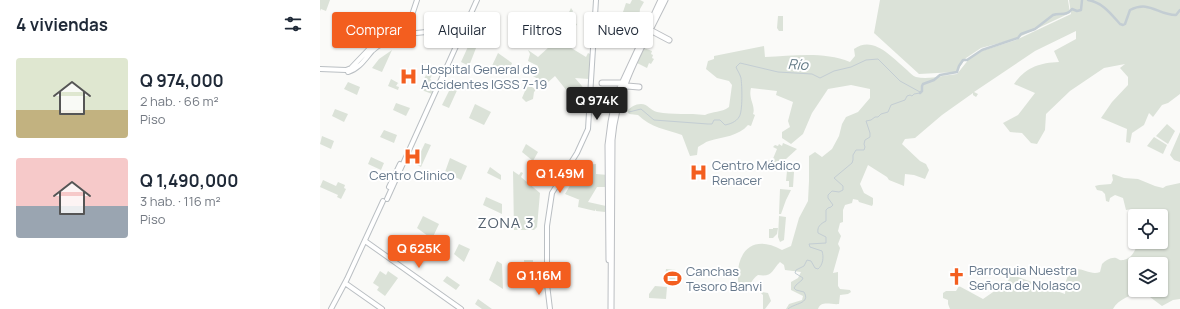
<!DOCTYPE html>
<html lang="es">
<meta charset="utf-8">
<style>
body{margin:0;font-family:Manrope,sans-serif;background:#f2f2f3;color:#1f2937;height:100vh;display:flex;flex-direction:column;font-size:15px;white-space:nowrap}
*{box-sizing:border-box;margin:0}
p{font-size:13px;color:#747a83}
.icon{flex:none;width:22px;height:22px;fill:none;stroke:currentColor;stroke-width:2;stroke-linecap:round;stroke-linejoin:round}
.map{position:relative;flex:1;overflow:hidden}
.side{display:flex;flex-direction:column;background:#fff;width:320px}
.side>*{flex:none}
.guide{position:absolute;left:12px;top:12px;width:380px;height:36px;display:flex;gap:8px}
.fabs{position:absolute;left:808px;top:209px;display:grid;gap:8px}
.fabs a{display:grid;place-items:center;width:40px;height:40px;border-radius:4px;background:#fff;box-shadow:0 1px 3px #0004;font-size:20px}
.price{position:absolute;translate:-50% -34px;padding:0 9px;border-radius:4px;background:#f35e1f;color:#fff;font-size:13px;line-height:26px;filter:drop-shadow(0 1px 2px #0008)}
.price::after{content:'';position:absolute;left:50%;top:24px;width:12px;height:9px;margin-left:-6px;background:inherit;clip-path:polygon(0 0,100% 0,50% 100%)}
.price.current{background:#222;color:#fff}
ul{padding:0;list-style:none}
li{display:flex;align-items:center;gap:12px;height:100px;padding:0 16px}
li span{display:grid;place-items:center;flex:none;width:112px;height:80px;border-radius:4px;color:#555}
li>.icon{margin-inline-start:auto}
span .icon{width:48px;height:48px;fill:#fffc;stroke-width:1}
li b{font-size:17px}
h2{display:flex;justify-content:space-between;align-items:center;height:48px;padding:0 16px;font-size:17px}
.chip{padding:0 14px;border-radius:4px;background:#fff;box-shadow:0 1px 3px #0004;font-size:14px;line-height:36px}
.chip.current{background:#f35e1f;color:#fff}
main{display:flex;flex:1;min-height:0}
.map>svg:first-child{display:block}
</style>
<main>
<section class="side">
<h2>4 viviendas<svg class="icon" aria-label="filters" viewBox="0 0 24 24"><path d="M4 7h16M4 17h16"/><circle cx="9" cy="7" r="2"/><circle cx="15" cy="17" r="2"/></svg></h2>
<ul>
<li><span style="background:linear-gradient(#dfe7d0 65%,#c2b280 0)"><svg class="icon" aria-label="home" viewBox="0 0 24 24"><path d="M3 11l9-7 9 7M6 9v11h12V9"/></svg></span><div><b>Q 974,000</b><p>2 hab. · 66 m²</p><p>Piso</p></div></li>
<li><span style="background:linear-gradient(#f6c9c9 60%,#9aa5b1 0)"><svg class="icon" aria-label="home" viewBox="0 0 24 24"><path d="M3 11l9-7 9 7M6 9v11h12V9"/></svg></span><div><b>Q 1,490,000</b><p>3 hab. · 116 m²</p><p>Piso</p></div></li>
</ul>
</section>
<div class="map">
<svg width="860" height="309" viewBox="0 0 860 309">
<rect width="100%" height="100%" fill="#fafaf8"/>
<path fill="#dbe2d8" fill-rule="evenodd" d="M0,0H10L6,11L1,9L0,11Z
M312,0H320L324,2L320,9L319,18L303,17V12L306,3L310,4Z
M560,0H748L750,13L695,39L661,48L646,58L636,72L599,74L554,33Z
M749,0H860V94L848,103L842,105L833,117L829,113L824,125L812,133L810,143L806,142L807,129L781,118L792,102L808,85V77L800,68L805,64L784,68L750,91L726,114L725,130L717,144L711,143L702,133L690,132L683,123L698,115L715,93L694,84C706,67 719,63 739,62L734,51L756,39V31L715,51L654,92L658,94L656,97L653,95V93L622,115L595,138L585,139L582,144L600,161L606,164L609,170L605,179L594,175L585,174L584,186L569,180L567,177L548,165L540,184L544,193L553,198V204L552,206L539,202L538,200L533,199L532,203L525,205L523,210V222L520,223L518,231L521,236L518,244L520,248L513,273L518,272V286L520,289L530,290L531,292L528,294L520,295L519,304C511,305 501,300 498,309H466L469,304L482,300L483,296L471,290V282L478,278L481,272L465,270L464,265L460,262C451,271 453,277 438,275C432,279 431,285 425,288L419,287C413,256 430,232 462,250L471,246L479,218L488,201L489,181V156L495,152L502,157L512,149L519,136L522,124L526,117L538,112L550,98V89L531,85L508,89L492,113L483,134L471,144L462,138V132L470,127L468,121L473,102L456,95L457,91L431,88C428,99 436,106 433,114L435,115L431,126L428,125C419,136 403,137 389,141C385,142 382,145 378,147L377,155L370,156L362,135C346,129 331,128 318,115L309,114L307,111C311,107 315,104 321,104C328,104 331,111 337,112C353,115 369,113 385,115C393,111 401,113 409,107L412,85L409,81L397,78L386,69L388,61L394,59V56L444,46L445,57C473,56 503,51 530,62L535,56L534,49C554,35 572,58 587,70C590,73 593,76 596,77C609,80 624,75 637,74L649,59L662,51L696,40L751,14Z
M251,8L253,11L250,18L253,19L252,22L257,24L251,35L241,29Z
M458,16H463V31H459L457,28Z
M235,38L266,57L268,53L270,54L269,79L255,78L268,93L267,103L265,102L263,111L235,76L226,84L213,76L218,66L208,61L210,54L208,50L218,57L229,47Z
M151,40L158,43L149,66L141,62Z
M324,48L332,51L331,54L333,55L332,58L334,59L331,64L329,63L327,68L317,63Z
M72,50L62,72L52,68L59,59Z
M178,53L192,63L187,76L171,68Z
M108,71L113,73L110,79L117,84L112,94L99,89Z
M71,79L80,84L78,83L76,86L79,87L78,90L68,86Z
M28,82L40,87L37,95L24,89Z
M133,83L139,86L129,108L122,105Z
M208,84L216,90L214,92L213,99L206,102L202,98Z
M76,103L90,108L86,116L73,110Z
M155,104L171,112L164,125L149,118Z
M15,109L28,114L24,122L12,116Z
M847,124L855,131L848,144L836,136Z
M64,130L77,135L74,143L60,137Z
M860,132V162L854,160L850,155Z
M2,136L14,141L11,149L0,144Z
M834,137L847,145L843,154L827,146Z
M105,143L111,145L101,167L95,164Z
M463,143L477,149L455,169H442L444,163H447L448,160L452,161L457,149L453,147L455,145L458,146L459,144L462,146Z
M206,144L218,152L213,161L202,152Z
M51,157L64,163L61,170L48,164Z
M130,158L147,166L141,180L125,172Z
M276,164V174L288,175V187H277L268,202L286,206L285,212L276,211V209L275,211L258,207L259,200H260L245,194L262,165Z
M170,167L181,175V180L167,173Z
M193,171L199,175L201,172L203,173L201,177L220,193L217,227L214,230H194Z
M467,171L474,172L473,187H469V181H466Z
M793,174L804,178L818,179L835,186L843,188L846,186L860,183V299L853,300L842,306L822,291C812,295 798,299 793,309H630L628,304V300L623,298V293L626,291H636L639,286L663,299L676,290L686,289L689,286L687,273L745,294L746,281L750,270C762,266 770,276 780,272L782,264C785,261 791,257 796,258C799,259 800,261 802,260C811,260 817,249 817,242H841V216H827C823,210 812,208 806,210L803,198L795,195L790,198L789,202L786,201L785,194L782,191L777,190L775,186L779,185L791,184L793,180L792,175ZM815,264H841V290H815Z
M3,180L16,186L18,182L25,185L24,188L26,189L21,199L17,197L18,195L0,187Z
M460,189L471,190L466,200L461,214H459Z
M166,197L182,204V214L163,205Z
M103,216L119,224L112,239L97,228Z
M459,216L466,217L464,240L460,242L458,237Z
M453,228H458L457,234L453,238H449V229H453Z
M139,244L150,249L144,262L134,254Z
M87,247L101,258L97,263L83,252Z
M204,260H213V281H205Z
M177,261L182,264L183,289L169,280Z
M346,269L356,270L355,287L349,286V278L345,277Z
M60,271L66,275L68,271L78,278L65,296L57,290L59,287L53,283Z
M127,276L140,285L136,290L123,281Z
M335,286L347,287L346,299L329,298V294Z
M435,291L448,293L451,301L445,309H443V295L440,292Z
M158,299L172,309H162L155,304Z"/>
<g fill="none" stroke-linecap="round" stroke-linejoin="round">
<path stroke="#c3cdd3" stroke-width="1" d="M309,112L321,109L334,120L388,124H392L394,120H400L405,125C410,124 416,122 419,117C423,112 422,85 421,78C420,74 417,70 416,67L420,63L458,72L492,74L500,78L514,71L531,67L546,60L558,59L580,81L600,92
M468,309C474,303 491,304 484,292L476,290L474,288L476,285L482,280L483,278L475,273L476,270L484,266L487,260L491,261L495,268L498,269C503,265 504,257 502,251L490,247L489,244L506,243V237L498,233C497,227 500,224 506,221V210L508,208L511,207L513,205L508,198V195L512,191L519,192L523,190V186L514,178L532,163L533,160V155L536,150H544L545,147L544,144L545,140L550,137V133L546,121L551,120L555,117H558L561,114L568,112L571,105L585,100L587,96L590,95L592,96L594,94L600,93"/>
<path stroke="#c3cdd3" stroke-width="2.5" d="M768,0C782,2 791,14 800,24L803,25L805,24L810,10C830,0 837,15 856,15L860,10
M600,93L602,91V86L603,84L614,80L620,75L637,72L639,66L643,60H647L662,50L698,38L701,34L715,29L733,15C740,12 746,17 752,9L757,11L761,10L762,0"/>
<defs>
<path id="major" d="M91,35L90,21L97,0
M0,69L26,70L31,68L52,46L66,38L77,35L145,28
M28,72C39,69 45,59 52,51C60,43 72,39 84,37
M69,187L80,164
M67,199L157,0
M45,241L141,309
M226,276L230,309
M227,277V226L232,193L257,153L268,129L276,0
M25,283L62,309
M11,309L27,279L63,201"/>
<path id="highway" d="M303,33L322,34L323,36
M329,33L332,31L349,40
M282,83H301
M305,84L307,86L319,87
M300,88L341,0
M289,260L288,145L291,122L296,97
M291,309L292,140C296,89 323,45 345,0"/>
</defs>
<use href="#major" stroke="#babfc3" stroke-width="6"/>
<use href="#highway" stroke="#bcbfc3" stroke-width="7"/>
<use href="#major" stroke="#fff" stroke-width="4"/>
<use href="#highway" stroke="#fff" stroke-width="5"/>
</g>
<defs>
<symbol id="hospital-bare" viewBox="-9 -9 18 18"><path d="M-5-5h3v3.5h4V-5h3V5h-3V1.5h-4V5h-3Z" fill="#f35e1f" stroke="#fff" stroke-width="2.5" paint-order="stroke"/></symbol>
<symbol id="church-bare" viewBox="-9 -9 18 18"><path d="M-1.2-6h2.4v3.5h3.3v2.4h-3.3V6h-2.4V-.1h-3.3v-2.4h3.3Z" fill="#f35e1f" stroke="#fff" stroke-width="2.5" paint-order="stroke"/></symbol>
<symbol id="stadium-bare" viewBox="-9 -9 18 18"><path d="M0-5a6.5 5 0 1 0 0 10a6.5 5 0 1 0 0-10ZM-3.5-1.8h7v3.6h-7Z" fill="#f35e1f" stroke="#fff" stroke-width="2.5" paint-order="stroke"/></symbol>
</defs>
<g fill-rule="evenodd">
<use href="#hospital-bare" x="76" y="64" width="25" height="25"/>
<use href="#hospital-bare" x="80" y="144" width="25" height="25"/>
<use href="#hospital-bare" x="366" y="160" width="25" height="25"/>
<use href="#church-bare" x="624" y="264" width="25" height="25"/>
<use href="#stadium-bare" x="340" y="266" width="25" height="25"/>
</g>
<g text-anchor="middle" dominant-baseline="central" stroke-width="4" stroke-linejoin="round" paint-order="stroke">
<g font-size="13" fill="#66788b" stroke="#fff" text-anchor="start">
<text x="101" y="69">Hospital General de<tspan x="101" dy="15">Accidentes IGSS 7-19</tspan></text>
<text x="392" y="165">Centro Médico<tspan x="392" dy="15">Renacer</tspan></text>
<text x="92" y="175" text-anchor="middle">Centro Clinico</text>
<text x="649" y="270">Parroquia Nuestra<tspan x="649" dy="15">Señora de Nolasco</tspan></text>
<text x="366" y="271">Canchas<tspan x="366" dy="15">Tesoro Banvi</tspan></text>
</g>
<g font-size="14" font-style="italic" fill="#637a86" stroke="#fff">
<text transform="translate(478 64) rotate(4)">Río</text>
</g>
<g font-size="15" letter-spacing="1" fill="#556270" stroke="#fff">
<text x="186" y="222">ZONA 3</text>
</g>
</g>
</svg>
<div class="fabs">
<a><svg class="icon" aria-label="locate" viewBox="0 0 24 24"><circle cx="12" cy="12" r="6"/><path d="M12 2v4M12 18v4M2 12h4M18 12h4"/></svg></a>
<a><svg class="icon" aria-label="layers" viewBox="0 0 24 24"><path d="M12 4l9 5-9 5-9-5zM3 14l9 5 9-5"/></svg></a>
</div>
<b class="price current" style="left:277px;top:121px">Q 974K</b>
<b class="price" style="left:240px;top:194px">Q 1.49M</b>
<b class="price" style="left:99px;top:269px">Q 625K</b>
<b class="price" style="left:219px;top:296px">Q 1.16M</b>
<div class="guide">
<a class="chip current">Comprar</a>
<a class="chip">Alquilar</a>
<a class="chip">Filtros</a>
<a class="chip">Nuevo</a>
</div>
</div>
</main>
